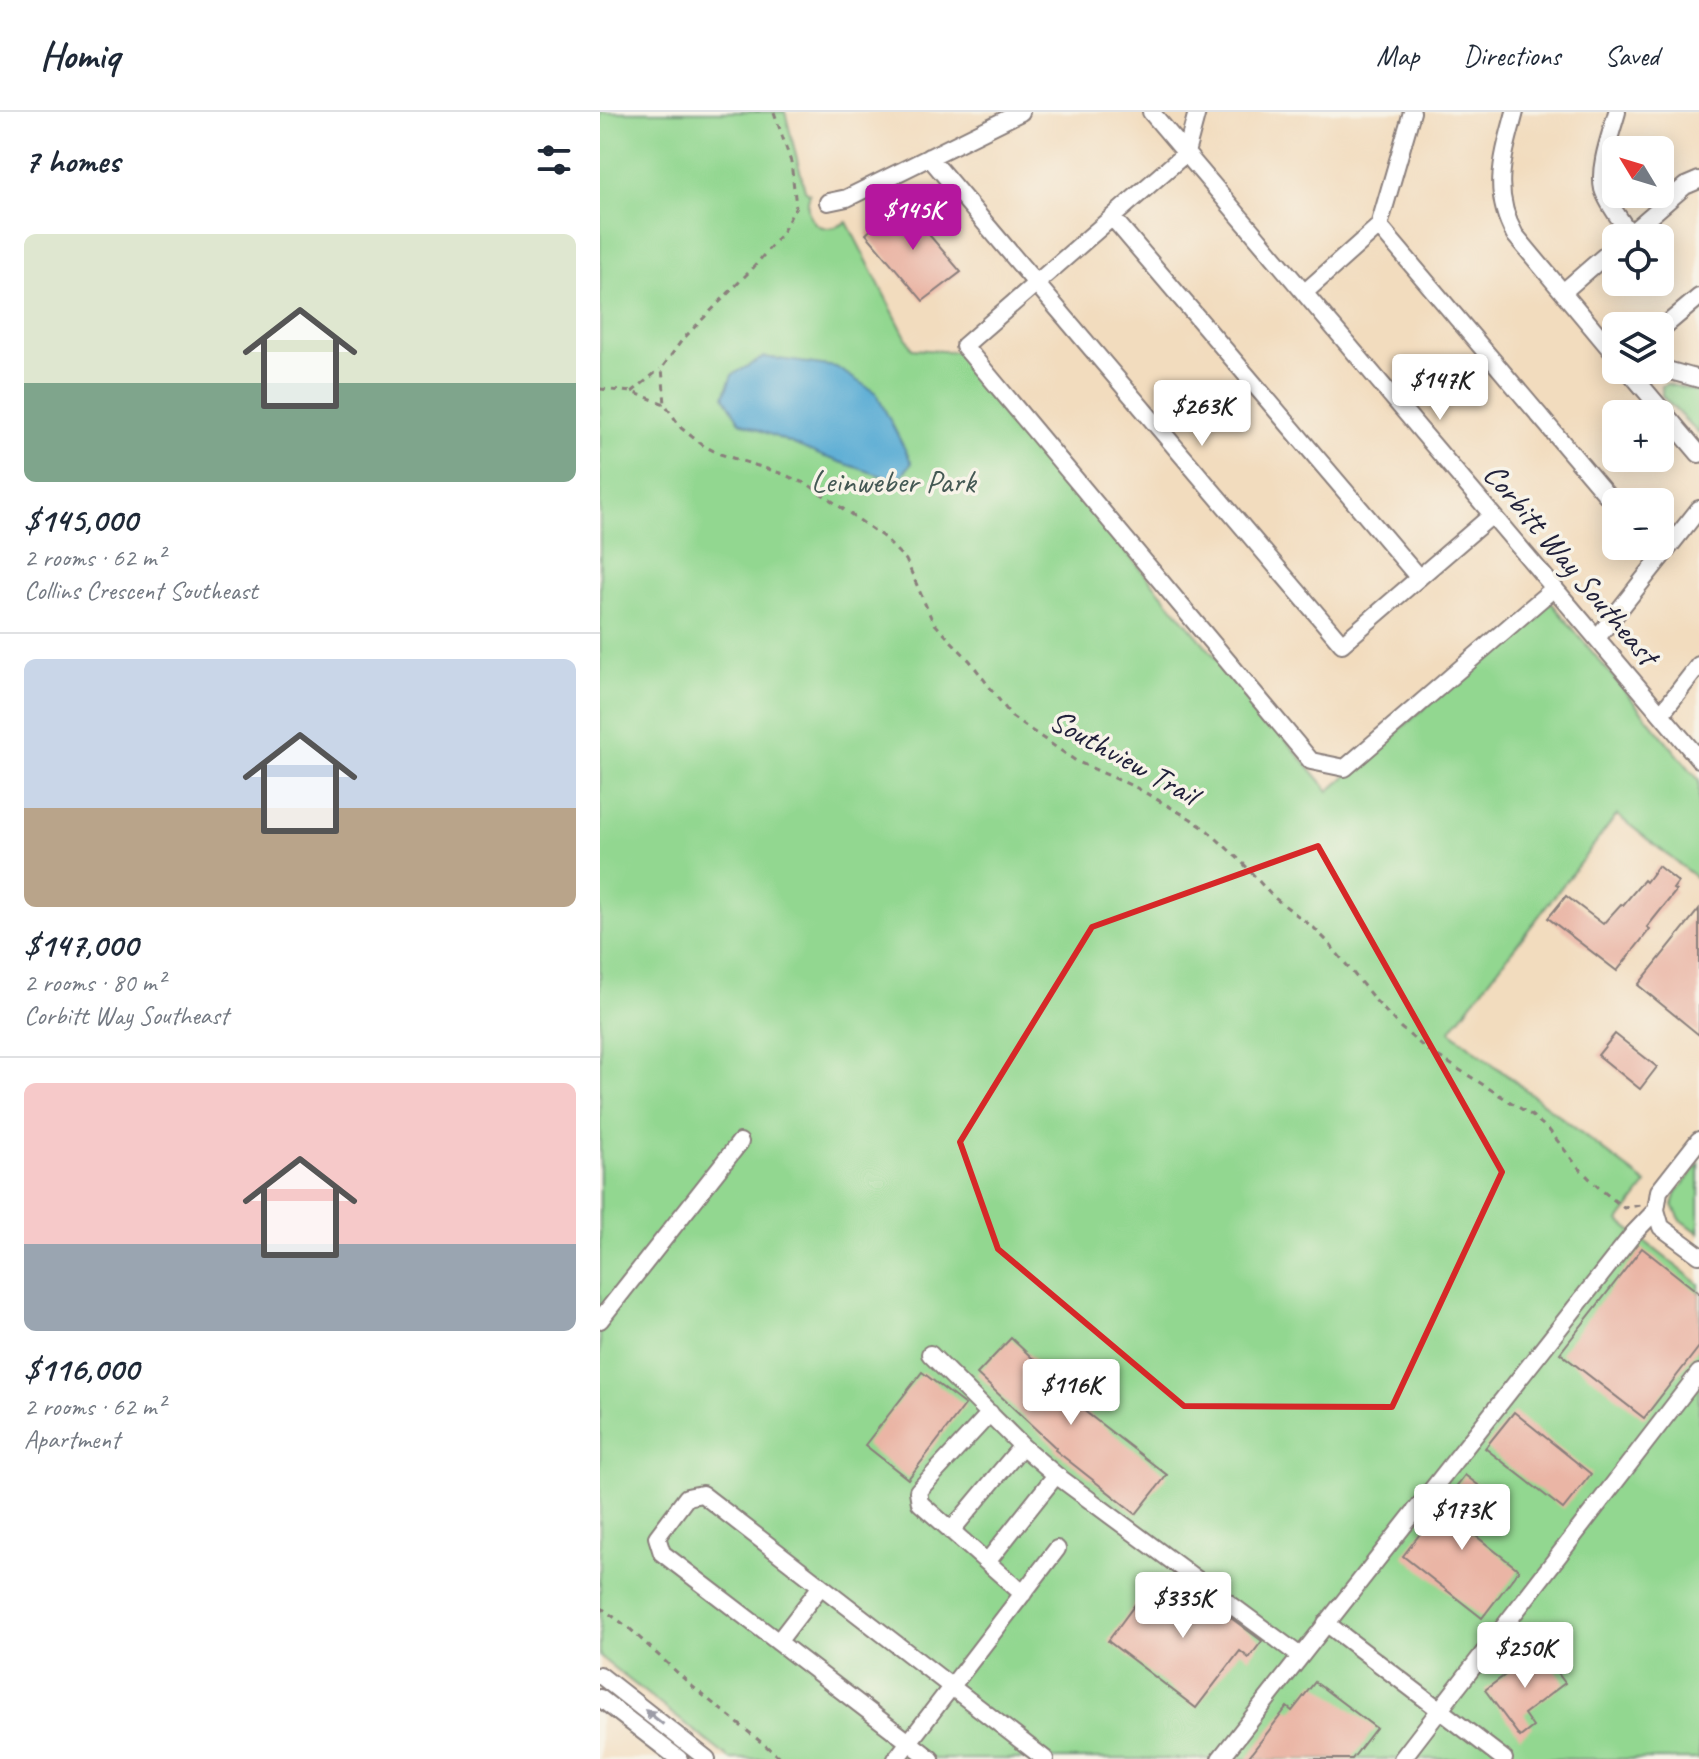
<!DOCTYPE html>
<meta charset="utf-8">
<style>
body{margin:0;font-family:Caveat,sans-serif;background:#f2f2f3;color:#1f2937;height:100vh;display:flex;flex-direction:column;font-size:30px;white-space:nowrap}
*{box-sizing:border-box;margin:0}
p{font-size:26px;color:#747a83}
.icon{flex:none;width:44px;height:44px;fill:none;stroke:currentColor;stroke-width:2;stroke-linecap:round;stroke-linejoin:round}
.map{position:relative;flex:1;overflow:hidden}
.sheet{display:flex;flex-direction:column;background:#fff;width:600px}
.sheet>*{flex:none}
.needle{width:52px;rotate:308deg}
.buttons{position:absolute;left:1002px;top:24px;display:grid;gap:16px}
.buttons a{display:grid;place-items:center;width:72px;height:72px;border-radius:12px;background:#fff;box-shadow:0 4px 20px #0003;font-size:40px}
.price{position:absolute;translate:-50% -68px;padding:0 18px;border-radius:8px;background:#fff;color:#222;font-size:26px;line-height:52px;filter:drop-shadow(0 2px 4px #0008)}
.price::after{content:'';position:absolute;left:50%;top:48px;width:24px;height:18px;margin-left:-12px;background:inherit;clip-path:polygon(0 0,100% 0,50% 100%)}
.price.current{background:#b5179e;color:#fff}
ul{padding:0;list-style:none}
li{display:grid;align-content:center;gap:16px;height:424px;padding:0 24px}
li+li{border-top:2px solid #e0e1e3}
li span{display:grid;place-items:center;height:248px;border-radius:12px;color:#555}
li>.icon{margin-inline-start:auto}
span .icon{width:144px;height:144px;fill:#fffc;stroke-width:1}
li b{font-size:34px}
h2{display:flex;justify-content:space-between;align-items:center;height:96px;padding:0 24px;font-size:34px}
header{display:flex;align-items:center;gap:48px;box-sizing:border-box;height:112px;padding:0 40px;background:#fff;border-bottom:2px solid #e0e1e3}
header strong{font-size:38px}
nav{display:flex;gap:44px;margin-inline-start:auto;font-size:28px}
main{display:flex;flex:1;min-height:0}
.map>svg:first-child{display:block}
</style>
<header>
<strong>Homiq</strong>
<nav><a>Map</a><a>Directions</a><a>Saved</a></nav>
</header>
<main>
<section class="sheet">
<h2>7 homes<svg class="icon" aria-label="filters" viewBox="0 0 24 24"><path d="M4 7h16M4 17h16"/><circle cx="9" cy="7" r="2"/><circle cx="15" cy="17" r="2"/></svg></h2>
<ul>
<li><span style="background:linear-gradient(#dfe7d0 60%,#7fa58c 0)"><svg class="icon" aria-label="home" viewBox="0 0 24 24"><path d="M3 11l9-7 9 7M6 9v11h12V9"/></svg></span><div><b>$145,000</b><p>2 rooms · 62 m²</p><p>Collins Crescent Southeast</p></div></li>
<li><span style="background:linear-gradient(#c9d6e8 60%,#b9a48a 0)"><svg class="icon" aria-label="home" viewBox="0 0 24 24"><path d="M3 11l9-7 9 7M6 9v11h12V9"/></svg></span><div><b>$147,000</b><p>2 rooms · 80 m²</p><p>Corbitt Way Southeast</p></div></li>
<li><span style="background:linear-gradient(#f6c9c9 65%,#9aa5b1 0)"><svg class="icon" aria-label="home" viewBox="0 0 24 24"><path d="M3 11l9-7 9 7M6 9v11h12V9"/></svg></span><div><b>$116,000</b><p>2 rooms · 62 m²</p><p>Apartment</p></div></li>
</ul>
</section>
<div class="map">
<svg width="1099" height="1647" viewBox="0 0 1099 1647">
<rect width="100%" height="100%" fill="#f7f3e8"/>
<filter id="ink" filterUnits="userSpaceOnUse"><feTurbulence type="fractalNoise" baseFrequency=".0125" numOctaves="2"/><feDisplacementMap in="SourceGraphic" scale="16" xChannelSelector="R" yChannelSelector="G"/><feConvolveMatrix kernelMatrix="1 2 1 2 8 2 1 2 1" color-interpolation-filters="sRGB"/></filter>
<filter id="wash" filterUnits="userSpaceOnUse"><feTurbulence type="fractalNoise" baseFrequency=".006" numOctaves="4" result="noise"/><feDisplacementMap in="SourceGraphic" scale="32" xChannelSelector="R" yChannelSelector="G"/><feGaussianBlur stdDeviation="1.8" result="paint"/><feColorMatrix in="noise" values="0 0 0 0 0 0 0 0 0 0 0 0 0 0 0 0 0 1.4 0 .05"/><feComposite in="paint" operator="in"/></filter>
<g filter="url(#wash)">
<rect width="100%" height="100%" fill="#f2dcbe"/>
<path fill="#92d790" stroke="#5a7c66" stroke-width="2" d="M0,0H185L205,78L210,82C204,96 210,115 228,116C235,116 241,113 247,110L312,237L357,240L729,679L949,488L1099,668V768L1017,703L850,919L1047,1072L1019,1109L1099,1172V1647H130L0,1545Z
M1067,272L1099,280V322L1062,284V274Z
M1099,1052V1121L1080,1107L1073,1093L1077,1080Z"/>
<path fill="#58acd4" stroke="#3d6788" stroke-width="2" d="M164,245L236,255L276,281L312,351L297,369L222,344L140,310L124,284L132,263Z"/>
<g id="blocks">
<path fill="#eab5a5" d="M301,90L361,160L323,189L266,122Z
M1058,754L1078,770L1073,777L1076,779L1047,815L1050,817L1017,859L948,806L966,784L1003,812L1021,792L1023,793L1044,768L1046,770Z
M1099,797V923L1038,873Z
M1015,922L1057,955L1040,977L998,943Z
M1042,1136L1099,1181V1235L1044,1306L960,1241Z
M411,1226L480,1291L478,1294L567,1363L536,1402L455,1338L456,1336L377,1262Z
M322,1260L365,1293L308,1367L265,1333Z
M914,1300L991,1362L963,1397L885,1336Z
M865,1363L891,1383L866,1416L919,1458L882,1506L803,1444Z
M574,1464L662,1529L649,1546L640,1539L596,1596L508,1529L542,1483L553,1491Z
M940,1537L965,1571L924,1602L933,1615L920,1625L885,1578Z
M715,1570L776,1616L752,1647H647L687,1595L692,1599Z"/>
</g>
</g>
<g filter="url(#ink)">
<use href="#blocks" fill-opacity="0" stroke="#8a7f7c" stroke-width="2"/>
<g fill="none" stroke-linecap="round" stroke-linejoin="round">
<defs>
<path id="minor" d="M551,0L1099,647
M597,0L586,41L364,234L711,649L745,656L954,476
M915,0C903,45 891,80 915,123L1016,244
M1017,0C1011,22 998,55 1003,77C1008,93 1021,108 1030,122
M329,45L742,532L892,403
M228,90L247,86L421,0
M512,105L819,466
M779,114L1016,394
M1025,126L1085,74L1099,68
M963,180L1016,134
M704,181L779,114L812,0
M1060,218L1099,185
M1060,256L1099,267
M1028,258L1099,342
M1050,434L1060,446
M997,526L1099,397
M1061,602L1099,553
M1099,1028L1059,1079L1056,1098L1061,1115L1099,1143
M0,1208L140,1030
M330,1242L422,1334L456,1363L700,1544
M390,1301L318,1379L320,1391L423,1482
M351,1419L422,1334
M387,1450L456,1363
M726,1511L904,1647
M178,1530L221,1474
M0,1563L107,1647
M0,1586L79,1647
M296,1647L457,1437
M331,1647L62,1441L57,1425L87,1385L102,1382L445,1647
M620,1647L1034,1121L1056,1098
M802,1647L1099,1261"/>
</defs>
<use href="#minor" stroke="#8a7f7c" stroke-width="20"/>
<path stroke="#8a7f7c" stroke-width="3" stroke-dasharray="6 6" stroke-linecap="butt" d="M174,0L191,50L196,94L182,121L153,156L82,228L62,256L65,292L81,316L104,334L120,342L180,361L209,373L282,424L306,448L333,510L370,549L412,605L476,649L537,676L591,707L608,719L642,750L672,784L714,816L727,829L776,889L801,916L825,936L931,1003L949,1018L978,1055L999,1076L1024,1096L1040,1093
M0,277L32,280L65,292
M32,280L60,257
M0,1495L29,1516L93,1575L182,1647"/>
<use href="#minor" stroke="#fff" stroke-width="16"/>
</g>
<defs><path id="oneway-solid" d="M-6-.8H1V-3.2L6.5 0L1 3.2V.8H-6Z" transform="scale(2)"/></defs>
<use fill="#9c9ca7" href="#oneway-solid" transform="translate(54 1605) rotate(-142)"/>
</g>
<path fill="none" stroke="#d62828" stroke-width="6" stroke-linejoin="round" d="M718,734L902,1060L792,1295L584,1294L398,1137L360,1030L492,815Z"/>
<g text-anchor="middle" dominant-baseline="central" stroke-width="7" stroke-linejoin="round" paint-order="stroke">
<g font-size="32" fill="#445854" stroke="#f7f3e8">
<text x="293" y="369">Leinweber Park</text>
</g>
<g font-size="32" fill="#22223b" stroke="#f7f3e8">
<text transform="translate(971 452) rotate(50)">Corbitt Way Southeast</text>
<text transform="translate(524 645) rotate(29)">Southview Trail</text>
</g>
</g>
</svg>
<div class="buttons">
<a><svg class="needle" viewBox="-14 -14 28 28"><path d="M0-13l5 13h-10z" fill="#e53935"/><path d="M0 13l5-13h-10z" fill="#747a83"/></svg></a>
<a><svg class="icon" aria-label="locate" viewBox="0 0 24 24"><circle cx="12" cy="12" r="6"/><path d="M12 2v4M12 18v4M2 12h4M18 12h4"/></svg></a>
<a><svg class="icon" aria-label="layers" viewBox="0 0 24 24"><path d="M12 4l9 5-9 5-9-5zM3 14l9 5 9-5"/></svg></a>
<a>+</a>
<a>−</a>
</div>
<b class="price current" style="left:313px;top:140px">$145K</b>
<b class="price" style="left:840px;top:310px">$147K</b>
<b class="price" style="left:602px;top:336px">$263K</b>
<b class="price" style="left:471px;top:1315px">$116K</b>
<b class="price" style="left:862px;top:1440px">$173K</b>
<b class="price" style="left:583px;top:1528px">$335K</b>
<b class="price" style="left:925px;top:1578px">$250K</b>
</div>
</main>
